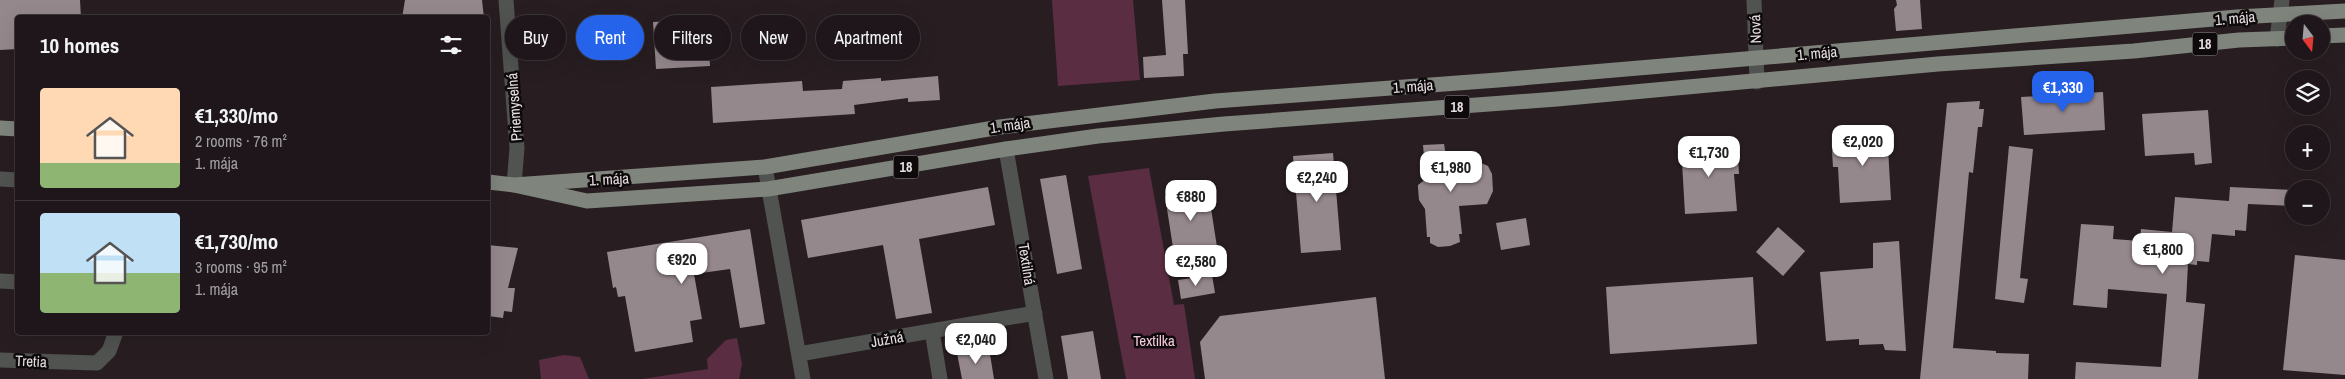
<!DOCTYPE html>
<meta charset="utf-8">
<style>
body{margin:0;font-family:"Archivo Narrow",sans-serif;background:#261f23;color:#f1f3f6;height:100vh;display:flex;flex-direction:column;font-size:19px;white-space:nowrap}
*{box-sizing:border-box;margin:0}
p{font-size:16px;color:#a19fa2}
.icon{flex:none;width:28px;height:28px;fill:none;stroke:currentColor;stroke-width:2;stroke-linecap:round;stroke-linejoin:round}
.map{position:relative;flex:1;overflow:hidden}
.details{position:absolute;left:15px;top:15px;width:475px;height:320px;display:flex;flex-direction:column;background:#1e161a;border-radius:5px;box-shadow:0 5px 20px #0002,0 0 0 1px #3c3539}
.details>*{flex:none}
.banner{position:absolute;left:505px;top:15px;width:475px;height:45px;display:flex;gap:10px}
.needle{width:32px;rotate:164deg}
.buttons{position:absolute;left:2285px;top:15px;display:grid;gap:10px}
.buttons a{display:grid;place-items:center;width:45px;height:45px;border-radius:50%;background:#1e161a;box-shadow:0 5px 20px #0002,0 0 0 1px #3c3539;font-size:25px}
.price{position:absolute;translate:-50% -42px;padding:0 11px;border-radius:10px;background:#fff;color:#222;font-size:16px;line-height:32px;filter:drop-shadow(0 1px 2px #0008)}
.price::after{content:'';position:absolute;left:50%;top:30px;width:15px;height:11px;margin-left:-8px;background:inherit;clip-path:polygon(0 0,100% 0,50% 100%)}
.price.selected{background:#2563eb;color:#fff}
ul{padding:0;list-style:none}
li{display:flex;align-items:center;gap:15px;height:125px;padding:0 25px}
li+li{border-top:1px solid #3c3539}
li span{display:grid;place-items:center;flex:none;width:140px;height:100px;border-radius:5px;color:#555}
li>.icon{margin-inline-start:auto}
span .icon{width:60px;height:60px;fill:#fffc;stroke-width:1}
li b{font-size:21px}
h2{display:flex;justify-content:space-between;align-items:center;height:60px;padding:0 25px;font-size:21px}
.tag{padding:0 18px;border-radius:22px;background:#1e161a;box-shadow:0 5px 20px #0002,0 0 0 1px #3c3539;font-size:18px;line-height:45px}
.tag.selected{background:#2563eb;color:#fff}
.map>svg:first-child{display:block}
</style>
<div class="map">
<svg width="2345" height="379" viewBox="0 0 2345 379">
<rect width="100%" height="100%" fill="#281e22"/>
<path fill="#5b2d43" d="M1052,0H1133L1140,80L1058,86Z
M1149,168L1174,305L1184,304L1195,379H1126L1088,176Z
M737,338L742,364L739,379H642L708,369L707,359L726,340Z
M564,355L580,357L589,379H541L539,360Z"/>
<path fill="#95888d" d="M0,0H80L81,18H18V49L0,50Z
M405,0H482L484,18H402Z
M1162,0H1185L1188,54H1183L1184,76L1144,78L1143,57L1166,55Z
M1896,0H1920L1922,29L1896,31L1894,9L1897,5Z
M707,19L710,66L656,69L653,22Z
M938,76L940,100L908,102V98L854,105L855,114L713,123L711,87L802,81L803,91L842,89L843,81L881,78V81Z
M2103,92L2105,130L2024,135L2021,97Z
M1980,101L1979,109H1984L1982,127H1978L1973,173L1969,172L1953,348L1996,351V353L2029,354L2028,379H1920L1947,103Z
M2208,110L2212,163L2195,165L2194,153L2145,156L2142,114Z
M1887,131L1891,200L1840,203L1838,167H1833L1832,151H1837L1836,134Z
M1732,142L1733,159L1738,158L1739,174H1734L1737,211L1685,214L1681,145Z
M1444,144L1447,162H1479L1488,166L1492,174L1493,191L1487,204L1459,206L1462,234H1459L1460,242L1450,246L1438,247L1430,243V237H1427L1425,209L1419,200L1418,188V185L1426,179L1423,145Z
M2009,146L2033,149L2020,278L2028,279L2024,303L1995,299Z
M1333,153L1341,250L1301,253L1293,156Z
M1066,175L1082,269L1057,274L1040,179Z
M988,187L995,225L919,239L932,313L896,319L883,245L808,258L801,220Z
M2230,187L2294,190V206L2248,204L2246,231L2235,230V236L2212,234L2209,262L2197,261V265L2188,264L2186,302L2205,304L2198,379H2075L2076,362L2161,367L2167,294L2108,289L2107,308L2073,305L2081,224L2114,226L2113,239L2140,241L2141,229L2172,232L2175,197L2229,201Z
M1208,189L1217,247L1174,254L1165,196Z
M1526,218L1530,245L1501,250L1496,223Z
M1778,227L1805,251L1783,276L1756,252Z
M750,229L765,324L740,328L730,269L694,274L702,319L690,321L693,342L635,352L625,296L618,297L616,287L613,288L607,252Z
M1899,241L1906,351L1885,350L1883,344L1859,345V339L1826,341L1820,272L1873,268V243Z
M488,245L518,248L508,288H515L512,312L504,311L503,318L488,316Z
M2295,255L2345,260V375L2283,370Z
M1212,275L1215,293L1181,299L1178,280Z
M1753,277L1757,344L1610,354L1606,287Z
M1376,297L1385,379H1205L1200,342L1220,316Z
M1093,331L1101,379H1068L1061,336Z
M989,348L994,379H962L957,353Z"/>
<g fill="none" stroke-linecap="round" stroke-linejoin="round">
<path stroke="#50534f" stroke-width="15" d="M506,0L517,148L514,185
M1754,0L1757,82
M2277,39L2282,0
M1006,149L1046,379
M765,167L803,379
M0,179L18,180
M0,281L18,282
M932,331L940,379
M799,354L1035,313
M0,360L97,363L109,351L116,332"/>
<path stroke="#7f857c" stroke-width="15" d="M2321,36L2345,35
M0,128L18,129
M488,182L514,185L587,201L768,189L1006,149L1098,136L1224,124L1557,99L1938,64L2134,51L2239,40L2294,38
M514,185L765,167L1000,127L1215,101L1498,80L2237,17L2345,11"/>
</g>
<g text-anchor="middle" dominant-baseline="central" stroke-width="5" stroke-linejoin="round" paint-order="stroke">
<g fill="#0e090b" stroke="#a49ea1" stroke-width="1">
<rect x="2192.5" y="32.5" width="25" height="23" rx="4"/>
<rect x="1444.5" y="95.5" width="25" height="23" rx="4"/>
<rect x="893.5" y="155.5" width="25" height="23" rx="4"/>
</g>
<g font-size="14" font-weight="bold" fill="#e5dee1">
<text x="2205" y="44">18</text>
<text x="1457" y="107">18</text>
<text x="906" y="167">18</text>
</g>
<g font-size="15" fill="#e5dee1" stroke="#0e090b">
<text transform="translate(2235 18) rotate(-5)">1. mája</text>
<text transform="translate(1755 29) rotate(-92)">Nová</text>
<text transform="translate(1817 53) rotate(-5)">1. mája</text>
<text transform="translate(1413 86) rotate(-4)">1. mája</text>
<text transform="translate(514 107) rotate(-94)">Priemyselná</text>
<text transform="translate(1010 125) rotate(-8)">1. mája</text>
<text transform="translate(609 179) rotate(-3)">1. mája</text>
<text transform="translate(1027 264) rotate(81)">Textilná</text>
<text transform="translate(887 339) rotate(-10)">Južná</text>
<text transform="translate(31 361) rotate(3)">Tretia</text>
</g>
<g font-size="15" fill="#f4ccdd" stroke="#0e090b">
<text x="1154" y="340">Textilka</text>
</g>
</g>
</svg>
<div class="buttons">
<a><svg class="needle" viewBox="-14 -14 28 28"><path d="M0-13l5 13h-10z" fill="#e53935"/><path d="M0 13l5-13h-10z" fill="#a19fa2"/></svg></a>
<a><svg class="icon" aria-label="layers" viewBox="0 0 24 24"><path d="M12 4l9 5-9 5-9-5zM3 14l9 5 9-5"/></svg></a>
<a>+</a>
<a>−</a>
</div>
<b class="price selected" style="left:2063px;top:113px">€1,330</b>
<b class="price" style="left:1863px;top:167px">€2,020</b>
<b class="price" style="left:1709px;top:178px">€1,730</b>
<b class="price" style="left:1451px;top:193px">€1,980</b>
<b class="price" style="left:1317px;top:203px">€2,240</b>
<b class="price" style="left:1191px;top:222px">€880</b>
<b class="price" style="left:2163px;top:275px">€1,800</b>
<b class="price" style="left:682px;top:285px">€920</b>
<b class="price" style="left:1196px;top:287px">€2,580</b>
<b class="price" style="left:976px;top:365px">€2,040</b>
<div class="banner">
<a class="tag">Buy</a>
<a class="tag selected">Rent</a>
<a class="tag">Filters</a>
<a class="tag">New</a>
<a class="tag">Apartment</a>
</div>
<section class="details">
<h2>10 homes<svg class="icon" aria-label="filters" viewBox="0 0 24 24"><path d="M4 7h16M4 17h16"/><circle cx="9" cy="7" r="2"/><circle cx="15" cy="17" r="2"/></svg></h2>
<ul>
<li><span style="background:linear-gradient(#ffd9b3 75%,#8fb573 0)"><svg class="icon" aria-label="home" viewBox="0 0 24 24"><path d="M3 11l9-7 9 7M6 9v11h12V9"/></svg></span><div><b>€1,330/mo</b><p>2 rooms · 76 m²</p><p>1. mája</p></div></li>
<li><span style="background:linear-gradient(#bfe0f5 60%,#8fb573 0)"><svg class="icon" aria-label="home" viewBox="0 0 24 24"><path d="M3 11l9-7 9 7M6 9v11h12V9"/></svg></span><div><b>€1,730/mo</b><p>3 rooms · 95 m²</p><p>1. mája</p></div></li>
</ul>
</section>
</div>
